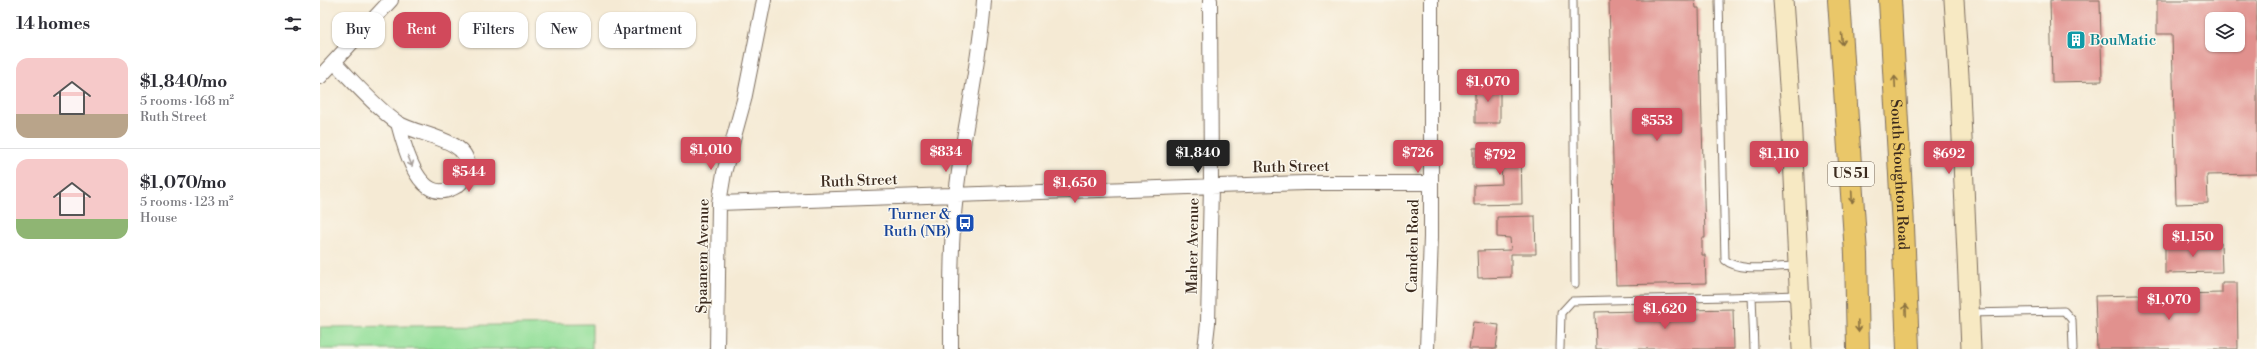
<!DOCTYPE html>
<meta charset="utf-8">
<style>
body{margin:0;font-family:"Libre Bodoni",serif;background:#f7f7f7;color:#2b2b33;height:100vh;display:flex;flex-direction:column;font-size:15px;white-space:nowrap}
*{box-sizing:border-box;margin:0}
p{font-size:13px;color:#7c7c81}
.icon{flex:none;width:22px;height:22px;fill:none;stroke:currentColor;stroke-width:2;stroke-linecap:round;stroke-linejoin:round}
.map{position:relative;flex:1;overflow:hidden}
.side{display:flex;flex-direction:column;background:#fff;width:320px}
.side>*{flex:none}
.banner{position:absolute;left:12px;top:12px;width:380px;height:36px;display:flex;gap:8px}
.fabs{position:absolute;left:1885px;top:12px;display:grid;gap:8px}
.fabs a{display:grid;place-items:center;width:40px;height:40px;border-radius:8px;background:#fff;box-shadow:0 1px 3px #0004;font-size:20px}
.price{position:absolute;translate:-50% -34px;padding:0 9px;border-radius:4px;background:#d1495b;color:#fff;font-size:13px;line-height:26px;filter:drop-shadow(0 1px 2px #0008)}
.price::after{content:'';position:absolute;left:50%;top:24px;width:12px;height:9px;margin-left:-6px;background:inherit;clip-path:polygon(0 0,100% 0,50% 100%)}
.price.active{background:#222;color:#fff}
ul{padding:0;list-style:none}
li{display:flex;align-items:center;gap:12px;height:100px;padding:0 16px}
li+li{border-top:1px solid #e1e1e2}
li span{display:grid;place-items:center;flex:none;width:112px;height:80px;border-radius:12px;color:#555}
li>.icon{margin-inline-start:auto}
span .icon{width:48px;height:48px;fill:#fffc;stroke-width:1}
li b{font-size:17px}
h2{display:flex;justify-content:space-between;align-items:center;height:48px;padding:0 16px;font-size:17px}
.tag{padding:0 14px;border-radius:12px;background:#fff;box-shadow:0 1px 3px #0004;font-size:14px;line-height:36px}
.tag.active{background:#d1495b;color:#fff}
main{display:flex;flex:1;min-height:0}
.map>svg:first-child{display:block}
</style>
<main>
<section class="side">
<h2>14 homes<svg class="icon" aria-label="filters" viewBox="0 0 24 24"><path d="M4 7h16M4 17h16"/><circle cx="9" cy="7" r="2"/><circle cx="15" cy="17" r="2"/></svg></h2>
<ul>
<li><span style="background:linear-gradient(#f6c9c9 70%,#b9a48a 0)"><svg class="icon" aria-label="home" viewBox="0 0 24 24"><path d="M3 11l9-7 9 7M6 9v11h12V9"/></svg></span><div><b>$1,840/mo</b><p>5 rooms · 168 m²</p><p>Ruth Street</p></div></li>
<li><span style="background:linear-gradient(#f6c9c9 75%,#8fb573 0)"><svg class="icon" aria-label="home" viewBox="0 0 24 24"><path d="M3 11l9-7 9 7M6 9v11h12V9"/></svg></span><div><b>$1,070/mo</b><p>5 rooms · 123 m²</p><p>House</p></div></li>
</ul>
</section>
<div class="map">
<svg width="1937" height="349" viewBox="0 0 1937 349">
<rect width="100%" height="100%" fill="#fbf7ec"/>
<filter id="ink" filterUnits="userSpaceOnUse"><feTurbulence type="fractalNoise" baseFrequency=".025" numOctaves="2"/><feDisplacementMap in="SourceGraphic" scale="8" xChannelSelector="R" yChannelSelector="G"/><feConvolveMatrix kernelMatrix="1 2 1 2 8 2 1 2 1" color-interpolation-filters="sRGB"/></filter>
<filter id="wash" filterUnits="userSpaceOnUse"><feTurbulence type="fractalNoise" baseFrequency=".012" numOctaves="4" result="noise"/><feDisplacementMap in="SourceGraphic" scale="16" xChannelSelector="R" yChannelSelector="G"/><feGaussianBlur stdDeviation="0.9" result="paint"/><feColorMatrix in="noise" values="0 0 0 0 0 0 0 0 0 0 0 0 0 0 0 0 0 1.4 0 .05"/><feComposite in="paint" operator="in"/></filter>
<g filter="url(#wash)">
<rect width="100%" height="100%" fill="#f5ead4"/>
<path fill="#96e09b" stroke="#68855c" d="M272,324V349H0V327Z"/>
<g id="blocks">
<path fill="#e1918e" fill-rule="evenodd" d="M1289,0H1375L1376,8H1379L1385,238H1382V255H1385L1386,283L1296,285Z
M1730,0H1780L1782,81L1732,82Z
M1837,0H1937V174L1887,175L1888,203L1856,204L1852,34H1837ZM1892,19H1918V45H1892Z
M1155,83H1180V123H1155Z
M1201,147L1202,204L1154,205V185L1182,184L1181,168H1153V148Z
M1215,216L1216,254H1191V277L1158,278L1157,251L1191,250L1190,238L1177,237V217Z
M1901,243L1902,272L1845,273V244Z
M1902,283H1917L1918,349H1777L1775,296L1902,293Z
M1413,309L1414,349H1276L1275,312Z
M1153,322L1179,325L1176,349H1149Z"/>
</g>
</g>
<g filter="url(#ink)">
<use href="#blocks" fill-opacity="0" stroke="#7c6d5e" stroke-width="1"/>
<g fill="none" stroke-linecap="round" stroke-linejoin="round">
<defs>
<path id="lane" d="M1253,0L1255,284
M1399,0L1405,260C1420,273 1457,266 1477,266
M1432,296L1434,349
M1650,313L1744,311L1752,320L1753,349
M1240,349L1241,313L1252,301L1480,295"/>
<path id="street" d="M14,62C32,80 58,110 78,123C96,135 151,139 147,167C146,176 142,184 133,188C98,206 84,145 78,123
M0,77L71,0
M399,203L985,183H1111
M397,349L399,203L404,173L424,100L444,0
M631,349C631,298 630,246 636,195C643,130 660,65 664,0
M885,349L888,323L891,186L890,0
M1107,349L1111,237V0"/>
<path id="secondary" d="M1463,0L1471,114L1482,349
M1634,0L1640,91L1651,349"/>
<g id="primary">
<path d="M1519,0L1536,254L1538,349"/>
<path id="s1" d="M1570,0L1583,227L1588,349"/>
</g>
</defs>
<use href="#lane" stroke="#7c6d5e" stroke-width="9"/>
<use href="#street" stroke="#7c6d5e" stroke-width="16"/>
<use href="#secondary" stroke="#7c6d5e" stroke-width="21"/>
<use href="#primary" stroke="#7c6d5e" stroke-width="24"/>
<use href="#lane" stroke="#fff" stroke-width="7"/>
<use href="#street" stroke="#fff" stroke-width="14"/>
<use href="#secondary" stroke="#f7e9c3" stroke-width="19"/>
<use href="#primary" stroke="#eac769" stroke-width="22"/>
</g>
<defs><path id="oneway-shaft" d="M-6 0H5M1.5-3L5.5 0L1.5 3" fill="none" stroke-width="1.6" stroke-linecap="round" stroke-linejoin="round"/></defs>
<g stroke="#8a7140">
<use href="#oneway-shaft" transform="translate(1522 39) rotate(85)"/>
<use href="#oneway-shaft" transform="translate(1575 82) rotate(-93)"/>
<use href="#oneway-shaft" transform="translate(1532 197) rotate(87)"/>
<use href="#oneway-shaft" transform="translate(1586 310) rotate(-92)"/>
<use href="#oneway-shaft" transform="translate(1538 326) rotate(88)"/>
</g>
<use stroke="#a79f9a" href="#oneway-shaft" transform="translate(90 161) rotate(68)"/>
</g>
<defs>
<symbol id="building-square" viewBox="-11 -11 22 22"><rect x="-9" y="-9" width="18" height="18" rx="4" fill="#0f9aa8" stroke="#fbf7ec"/><path d="M-4-6H4V6H1V3H-1V6H-4ZM-2.5-4.3h1.7v1.8h-1.7ZM.8-4.3h1.7v1.8H.8ZM-2.5-1h1.7V.8h-1.7ZM.8-1h1.7V.8H.8Z" fill="#fff"/></symbol>
<symbol id="bus-square" viewBox="-11 -11 22 22"><rect x="-9" y="-9" width="18" height="18" rx="4" fill="#1a4fb4" stroke="#fbf7ec"/><path d="M-5-6H5V4H4V6H2V4H-2V6H-4V4H-5ZM-3.5-4V0h7V-4ZM-3.5 1.2v1.5H-2V1.2ZM2 1.2v1.5H3.5V1.2Z" fill="#fff"/></symbol>
</defs>
<g fill-rule="evenodd">
<use href="#building-square" x="1745" y="29" width="22" height="22"/>
<use href="#bus-square" x="634" y="212" width="22" height="22"/>
</g>
<g text-anchor="middle" dominant-baseline="central" stroke-width="3" stroke-linejoin="round" paint-order="stroke">
<rect fill="#fbf7ec" stroke="#75685c" stroke-width="1" x="1508" y="162" width="46" height="24" rx="3"/>
<g font-size="14" font-weight="bold" fill="#3b2a1e">
<text x="1531" y="174">US 51</text>
</g>
<g font-size="15" fill="#0d838f" stroke="#fbf7ec" text-anchor="start">
<text x="1770" y="40">BouMatic</text>
</g>
<g font-size="15" fill="#3b2a1e" stroke="#fbf7ec">
<text transform="translate(971 167) rotate(-1)">Ruth Street</text>
<text stroke="none"><textPath href="#s1" startOffset="175">South Stoughton Road</textPath></text>
<text transform="translate(539 181) rotate(-2)">Ruth Street</text>
<text transform="translate(873 246) rotate(-89)">Maher Avenue</text>
<text transform="translate(1093 246) rotate(-89)">Camden Road</text>
<text transform="translate(383 256) rotate(-89)">Spaanem Avenue</text>
</g>
<g font-size="15" fill="#164399" stroke="#fbf7ec" text-anchor="end">
<text x="631" y="214">Turner &amp;<tspan x="631" dy="17">Ruth (NB)</tspan></text>
</g>
</g>
</svg>
<div class="fabs">
<a><svg class="icon" aria-label="layers" viewBox="0 0 24 24"><path d="M12 4l9 5-9 5-9-5zM3 14l9 5 9-5"/></svg></a>
</div>
<b class="price" style="left:1168px;top:103px">$1,070</b>
<b class="price" style="left:1337px;top:142px">$553</b>
<b class="price" style="left:391px;top:171px">$1,010</b>
<b class="price" style="left:626px;top:173px">$834</b>
<b class="price active" style="left:878px;top:174px">$1,840</b>
<b class="price" style="left:1098px;top:174px">$726</b>
<b class="price" style="left:1459px;top:175px">$1,110</b>
<b class="price" style="left:1629px;top:175px">$692</b>
<b class="price" style="left:1180px;top:176px">$792</b>
<b class="price" style="left:149px;top:193px">$544</b>
<b class="price" style="left:755px;top:204px">$1,650</b>
<b class="price" style="left:1873px;top:258px">$1,150</b>
<b class="price" style="left:1849px;top:321px">$1,070</b>
<b class="price" style="left:1345px;top:330px">$1,620</b>
<div class="banner">
<a class="tag">Buy</a>
<a class="tag active">Rent</a>
<a class="tag">Filters</a>
<a class="tag">New</a>
<a class="tag">Apartment</a>
</div>
</div>
</main>
